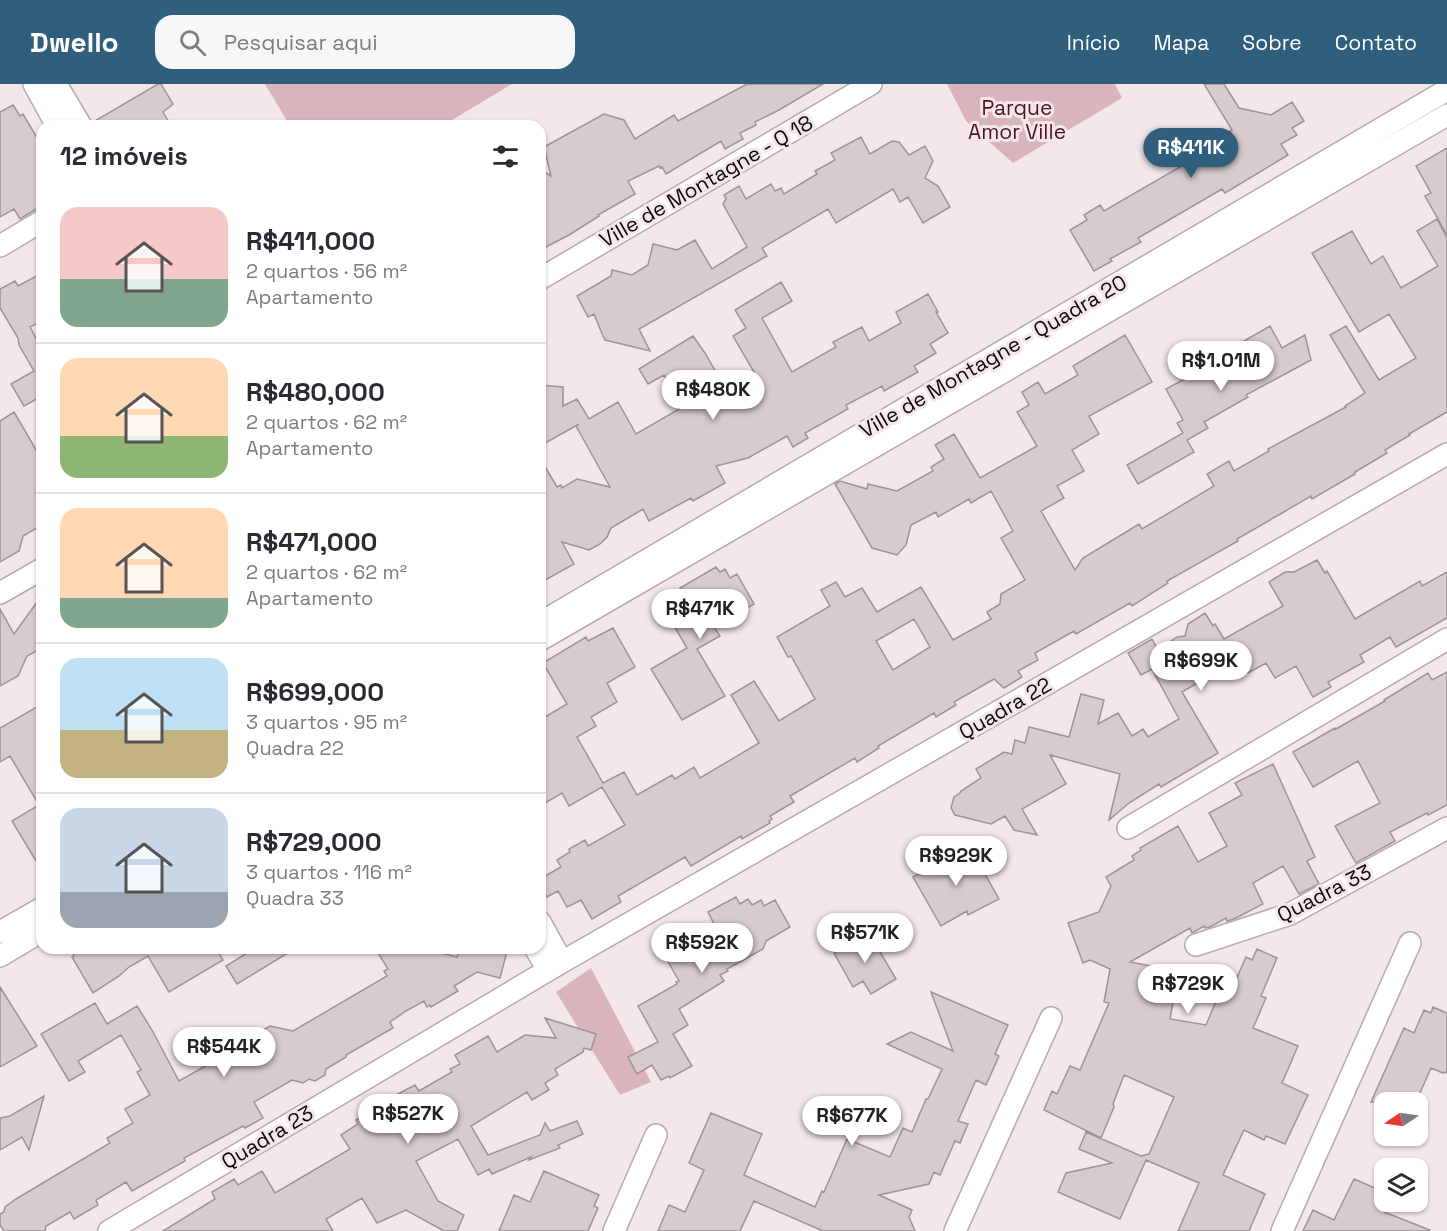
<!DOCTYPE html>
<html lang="pt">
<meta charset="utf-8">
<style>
body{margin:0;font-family:"Space Grotesk",sans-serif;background:#f7f7f7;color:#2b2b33;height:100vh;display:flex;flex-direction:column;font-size:22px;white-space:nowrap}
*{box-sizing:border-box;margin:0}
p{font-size:20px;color:#7c7c81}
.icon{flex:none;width:33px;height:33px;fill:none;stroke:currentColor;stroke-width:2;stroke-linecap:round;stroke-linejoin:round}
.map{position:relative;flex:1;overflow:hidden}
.panel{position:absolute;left:36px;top:36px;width:510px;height:834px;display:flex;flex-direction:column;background:#fff;border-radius:18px;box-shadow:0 2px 4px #0004}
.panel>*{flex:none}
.needle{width:39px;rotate:257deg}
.tools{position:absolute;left:1374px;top:1008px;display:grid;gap:12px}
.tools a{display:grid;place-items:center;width:54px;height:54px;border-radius:12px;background:#fff;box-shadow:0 2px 4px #0004;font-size:30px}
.price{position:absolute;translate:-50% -51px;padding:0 14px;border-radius:21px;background:#fff;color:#222;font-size:20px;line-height:39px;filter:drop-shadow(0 2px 3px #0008)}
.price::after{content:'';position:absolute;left:50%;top:36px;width:18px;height:14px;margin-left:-9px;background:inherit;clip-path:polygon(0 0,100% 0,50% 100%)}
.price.current{background:#305e7d;color:#fff}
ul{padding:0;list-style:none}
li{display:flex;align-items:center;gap:18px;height:150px;padding:0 24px}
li+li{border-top:2px solid #e1e1e2}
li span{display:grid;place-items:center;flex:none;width:168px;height:120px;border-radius:18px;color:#555}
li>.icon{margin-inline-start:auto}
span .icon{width:72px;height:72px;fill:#fffc;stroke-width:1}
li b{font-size:26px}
h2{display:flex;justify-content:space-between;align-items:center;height:72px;padding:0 24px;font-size:26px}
header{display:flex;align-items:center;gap:36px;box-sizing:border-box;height:84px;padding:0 30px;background:#305e7d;color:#fff}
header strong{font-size:28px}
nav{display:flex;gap:33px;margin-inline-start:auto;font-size:21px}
.search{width:420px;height:54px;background:#f7f7f7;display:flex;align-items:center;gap:15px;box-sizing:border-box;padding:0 21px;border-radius:18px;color:#7c7c81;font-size:22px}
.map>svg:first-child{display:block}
</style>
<header>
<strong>Dwello</strong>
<div class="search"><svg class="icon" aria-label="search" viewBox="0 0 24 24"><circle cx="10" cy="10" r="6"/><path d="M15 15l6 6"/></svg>Pesquisar aqui</div>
<nav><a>Início</a><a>Mapa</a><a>Sobre</a><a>Contato</a></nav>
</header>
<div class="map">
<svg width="1447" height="1147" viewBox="0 0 1447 1147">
<rect width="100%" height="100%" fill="#f3e7e9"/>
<path fill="#d9b4bb" d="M265,0H512L442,42H290Z
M947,0H1115L1122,14L1013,79L966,37Z
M591,884L651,998L620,1011L556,908Z"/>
<path fill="#d7cbcd" stroke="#9f9395" stroke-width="1.5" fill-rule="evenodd" d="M158,0H161L173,20L163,28L171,42H94L93,38Z
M747,0H823L779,26L755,38L756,41L740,49L743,55L725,65L721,57L666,90L662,83L660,84L659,82L628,97L635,110L598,131L599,132L569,151L546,163L540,154V85L551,92L544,63L604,30L624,36L635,55L674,31L678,37Z
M1204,0H1224L1239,24L1271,31L1292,18L1304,37L1292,44L1297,51L1281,60L1288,71L1225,109L1222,105L1138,154L1141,158L1110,175L1112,177L1094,187L1070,146L1087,136L1084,131L1100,121L1104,127L1180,83L1178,78L1232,46Z
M13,21L20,32L23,30L42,62V114L38,117V124L20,135L14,125L0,133V28Z
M861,53L870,70L892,57L899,58L909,71L925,62L933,77L925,94L938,102L950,123L923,139L908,113L900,118L893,105L836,139L828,125L762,164L767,172L639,245L650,267L605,256L603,252L594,230L588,233L577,212L611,192L612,186L632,191L648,181L653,160L677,166L695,156L712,185L747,163L723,120L726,115L724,111L739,102L746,115L771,100L775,107L781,104L784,110L817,90L815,87L835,76L831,69Z
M1447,64V151L1425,112L1431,109L1416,82Z
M1437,135L1447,154V328L1409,350L1410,351L1385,366L1387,369L1355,388V390L1312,415L1311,412L1282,429L1237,455L1238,457L1167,497L1168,499L1132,522L1130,519L1076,550L1074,547L1035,569L1038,576L1018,587L1022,593L1004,604L994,595L954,618L956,621L936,633L934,629L878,662L879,664L857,678L855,674L790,712L794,718L770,732L772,735L769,737L770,739L742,755L741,752L691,782L685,773L618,812L621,818L592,835L581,816L567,823L558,807L547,813L540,802V795L561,783L557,776L570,768L569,765L585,756L588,762L625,741L602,703L569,722L562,709L540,722V636L567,620L543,579L586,553L588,557L613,544L635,583L607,599L617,618L591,633L596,642L577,653L603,699L624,688L637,711L672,691L675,695L694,683L700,694L759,659L731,611L754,597L779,637L815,615L791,572L788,573L777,553L830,522L821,506L836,498L845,513L862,504L877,528L921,503L953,556L991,535L987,528L1000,520L1001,510L1025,496L1001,454L1013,447L991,407L971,419L969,415L938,433L936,428L911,441L906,461L897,471L872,464L835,400L840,397L867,405L868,400L897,407L933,387L931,383L944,375L935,361L954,350L980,394L1037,362L1017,328L1029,321L1022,308L1038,298L1045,310L1078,291L1073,282L1125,251L1152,298L1089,332L1099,350L1072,366L1084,387L1057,402L1064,414L1041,427L1075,486L1083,474L1131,445L1139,440L1142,445L1214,402L1207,390L1229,377L1234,387L1269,367L1268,365L1346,323L1345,322L1365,309L1330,251L1346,242L1379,296L1416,274L1389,230L1359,248L1312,169L1352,147L1371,180L1383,172L1401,204L1438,182L1417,147ZM914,535L930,563L893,586L876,557Z
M42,189V237L30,243L42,265V312L24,322L11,300L34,287L19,261L18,254L0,224V205L15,197L18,202Z
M781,198L792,217L762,234L792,288L836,263L833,258L862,243L869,257L901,239L896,228L928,210L938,228H936L948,249L930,260L936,269L914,282L918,288L884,307L882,302L846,321L848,325L805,349L808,354L793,363L787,352L748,374L716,382L725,399L693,417L691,414L649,437L643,425L611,444L607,453L600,460L589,466L562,458L574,480L540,499V374L557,403L561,401L562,404L577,395L610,403L576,342L579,340L540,362V301L563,303V322L577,315L589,335L618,318L636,350L681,324L664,291L648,300L639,285L693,252L705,269L729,311L758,295L733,252L746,244L735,226Z
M1270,242L1282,264L1305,251L1311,276L1246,311L1248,313L1204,338L1208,344L1187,356L1194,368L1138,400L1127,381L1183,349L1177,339L1183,336L1166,305L1218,277L1216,273Z
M14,328L42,376V441L23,452L19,467L0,478V337Z
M1317,476L1325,489L1327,487L1355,535L1420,497L1422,502L1447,488V534L1396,563L1390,553L1360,571L1364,578L1328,598L1331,603L1313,613L1296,582L1275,594L1266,579L1248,589L1240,574L1182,608L1218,669L1161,703L1159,700L1129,719L1109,736L1120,690L1050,671L1066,700L1022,725L1037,751L1014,746L1005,732L991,740L955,731L951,724L954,713L960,709L961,707L981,694L976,685L1004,668L1012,670L1015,656L1025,659L1029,643L1069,653L1081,610L1104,616L1098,640L1118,629L1132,652L1143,645L1148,653L1179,635L1152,585L1141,591L1128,569L1152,555L1158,566L1177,553L1185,552L1188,540L1205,529L1213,542L1215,540L1224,555L1283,522L1269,498L1285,488H1294Z
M716,483L720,488L725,485L730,494L737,490L754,520L714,543L720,552L697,565L725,612L682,636L651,585L687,564L670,535L691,524L680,504Z
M42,511V564L27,572L18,592L0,602V525L14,550Z
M1447,588V721L1428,731L1427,729L1390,748L1395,757L1356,779L1335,742L1380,719L1358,677L1313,703L1293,668L1335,644L1336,645L1385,617L1384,616L1428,589L1432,596Z
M42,620V787L12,737L39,721L10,672L0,678V644Z
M1273,680L1315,773L1307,777L1319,800L1299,810L1283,782L1253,799L1263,820L1234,835L1227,837L1226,834L1210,843L1205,844L1204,842L1192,849L1190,844L1130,878L1162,884L1161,892H1169L1170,902L1168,913L1173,918L1170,935L1206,941L1225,896L1234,900L1246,873L1252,876L1257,865L1277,874L1261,912L1266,914L1253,944L1298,962L1282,999L1308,1011L1285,1060L1266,1052L1264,1056L1244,1046L1223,1091L1265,1110L1249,1147H1178L1199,1099L1146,1076L1120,1135L1058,1108L1066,1089L1112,1079L1079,1065L1086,1048L1141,1072L1149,1070L1174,1013L1124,991L1113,1020L1114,1023L1101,1054L1044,1026L1052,1007L1057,1010L1070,982L1080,986L1109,919L1104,918L1110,885L1090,876L1083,879L1068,839L1099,828L1111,802L1106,793L1134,776L1132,772L1141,766L1140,764L1178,742L1198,778L1227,762L1209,729L1242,711L1235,699Z
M969,762L999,815L968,831L967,827L941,842L913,793Z
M736,813L740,820L748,815L752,821L761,816L764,822L775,816L790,843L766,857L763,865L727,885L728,887L720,891L724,897L679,925L688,941L673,950L692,982L670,994L669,992L661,996L652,981L637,990L628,973L658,958L638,922L677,900L676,898L679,897L658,860L680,847L686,857L714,840L708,828Z
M869,849L896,895L871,910L863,897L853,903L834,869Z
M84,864H216L223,876L169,908L148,872L129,883L119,892L93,909L72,873L74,872L73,870Z
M255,864H296L237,900L226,882Z
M375,864H422L457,873L460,864H508L500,894L477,888L454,902L458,907L431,923L430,921L427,923L424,917L406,927L390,938L393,944L346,971V973L326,985L325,991L315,997L309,995L303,999L292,996L254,1018L263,1034L245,1044L243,1042L184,1074L185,1077L132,1107L126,1098L96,1116L98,1121L74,1135L70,1128L46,1142L45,1147H4L0,1141V1130L4,1128L5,1123L16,1115L110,1059L107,1054L133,1039L125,1025L150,1011L137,988L141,986L121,951L78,977L85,988L69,997L41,950L95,919L107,940L137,922L152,946L179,997L211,979L209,975L239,958L240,959L270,942L293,947L387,892L384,887L388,885Z
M0,903L37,962L0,983Z
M931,908L1008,941L995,970L999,972L986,1001L976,996L958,1037L968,1040L960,1059L955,1057L940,1091L934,1088L929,1100L879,1111L912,1126L909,1133L915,1147H823L754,1117L740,1147H658L669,1121L685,1128L704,1086L689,1079L711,1029L762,1050L744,1091L815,1123L822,1107L824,1108L847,1055L890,1073L903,1044L912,1048L926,1015H928L942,985L887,960L911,948L953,967Z
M1433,923L1447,929V989L1444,988L1443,989L1431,984L1416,1018H1371L1404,944L1414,949L1424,926L1431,929Z
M545,934L596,950L591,966L584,964L583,968L555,985L558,991L545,999L549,1006L532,1016L527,1008L471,1042L488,1071L540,1051L545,1039L550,1047L577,1037L583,1050L558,1061L560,1064L529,1076L531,1073L492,1090L489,1085L478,1091L458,1055L416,1077L438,1117L464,1131L457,1147H444L406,1126L377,1139L362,1114L326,1135L333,1147H163L215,1115L212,1108L234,1095L238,1101L262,1087L275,1109L350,1065L341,1051L358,1040L356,1036L394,1012L415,1001L419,1007L452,988L450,985L460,980L455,971L488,952L497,968L525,951L556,954Z
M44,1012L29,1066L22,1053L0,1066V1034L10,1032Z
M544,1087L599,1111L594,1122L598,1124L588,1147H499L514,1111L530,1118Z
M1354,1095L1384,1108V1128L1430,1146L1429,1147H1303L1313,1126L1334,1136Z"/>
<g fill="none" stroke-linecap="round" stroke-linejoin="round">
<defs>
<path id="minor" d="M34,0L57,42
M56,0L81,42
M0,162L42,137
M540,195L871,0
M0,509L42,485
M540,539L1447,6
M540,556L1447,31
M1128,744L1447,555
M540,838L562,878
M0,848L42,824
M1196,861L1290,830L1447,744
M535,864L548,886
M0,872L42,847
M109,1147L562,878L1447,370
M614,1147L656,1051
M955,1147L1051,934
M1282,1147L1410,859"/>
</defs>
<use href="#minor" stroke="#b6aaad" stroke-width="24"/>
<use href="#minor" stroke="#fff" stroke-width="21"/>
</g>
<g text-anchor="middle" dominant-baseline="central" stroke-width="6" stroke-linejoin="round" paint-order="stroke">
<g font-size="21" fill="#501226" stroke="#f3e7e9">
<text x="1017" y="23">Parque<tspan x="1017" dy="24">Amor Ville</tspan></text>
</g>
<g font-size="21" fill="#0f0b0b" stroke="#f3e7e9">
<text transform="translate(706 97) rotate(-30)">Ville de Montagne - Q 18</text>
<text transform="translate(993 272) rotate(-30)">Ville de Montagne - Quadra 20</text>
<text transform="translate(1005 624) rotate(-30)">Quadra 22</text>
<text transform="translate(1324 809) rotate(-27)">Quadra 33</text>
<text transform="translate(267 1053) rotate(-31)">Quadra 23</text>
</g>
</g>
</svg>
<div class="tools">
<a><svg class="needle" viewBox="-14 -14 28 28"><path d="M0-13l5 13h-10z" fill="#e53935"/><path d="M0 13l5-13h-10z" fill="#7c7c81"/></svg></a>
<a><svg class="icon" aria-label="layers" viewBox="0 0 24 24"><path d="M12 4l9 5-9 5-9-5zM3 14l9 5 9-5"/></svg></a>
</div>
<b class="price current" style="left:1191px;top:95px">R$411K</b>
<b class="price" style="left:1221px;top:308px">R$1.01M</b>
<b class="price" style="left:713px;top:337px">R$480K</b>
<b class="price" style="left:700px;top:556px">R$471K</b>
<b class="price" style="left:1201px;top:608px">R$699K</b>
<b class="price" style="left:956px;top:803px">R$929K</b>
<b class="price" style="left:865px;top:880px">R$571K</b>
<b class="price" style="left:702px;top:890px">R$592K</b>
<b class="price" style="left:1188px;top:931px">R$729K</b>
<b class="price" style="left:224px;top:994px">R$544K</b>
<b class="price" style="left:408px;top:1061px">R$527K</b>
<b class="price" style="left:852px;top:1063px">R$677K</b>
<section class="panel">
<h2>12 imóveis<svg class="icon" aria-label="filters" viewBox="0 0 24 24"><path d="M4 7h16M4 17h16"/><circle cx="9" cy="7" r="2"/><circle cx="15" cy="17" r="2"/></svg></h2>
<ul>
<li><span style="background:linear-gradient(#f6c9c9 60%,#7fa58c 0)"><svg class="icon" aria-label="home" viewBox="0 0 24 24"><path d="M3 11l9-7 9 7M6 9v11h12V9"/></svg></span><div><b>R$411,000</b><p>2 quartos · 56 m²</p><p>Apartamento</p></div></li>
<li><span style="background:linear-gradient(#ffd9b3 65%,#8fb573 0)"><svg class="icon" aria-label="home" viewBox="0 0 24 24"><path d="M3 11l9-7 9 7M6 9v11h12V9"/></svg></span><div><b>R$480,000</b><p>2 quartos · 62 m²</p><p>Apartamento</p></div></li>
<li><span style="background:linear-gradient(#ffd9b3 75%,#7fa58c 0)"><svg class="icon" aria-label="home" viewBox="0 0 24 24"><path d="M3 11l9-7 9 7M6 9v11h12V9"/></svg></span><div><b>R$471,000</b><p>2 quartos · 62 m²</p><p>Apartamento</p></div></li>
<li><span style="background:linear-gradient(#bfe0f5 60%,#c2b280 0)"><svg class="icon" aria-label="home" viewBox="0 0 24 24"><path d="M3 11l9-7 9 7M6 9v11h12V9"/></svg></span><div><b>R$699,000</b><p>3 quartos · 95 m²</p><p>Quadra 22</p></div></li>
<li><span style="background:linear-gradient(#c9d6e8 70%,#9aa5b1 0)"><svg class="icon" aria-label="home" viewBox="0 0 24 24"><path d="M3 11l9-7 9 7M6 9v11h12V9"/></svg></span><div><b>R$729,000</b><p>3 quartos · 116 m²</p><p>Quadra 33</p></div></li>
</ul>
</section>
</div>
